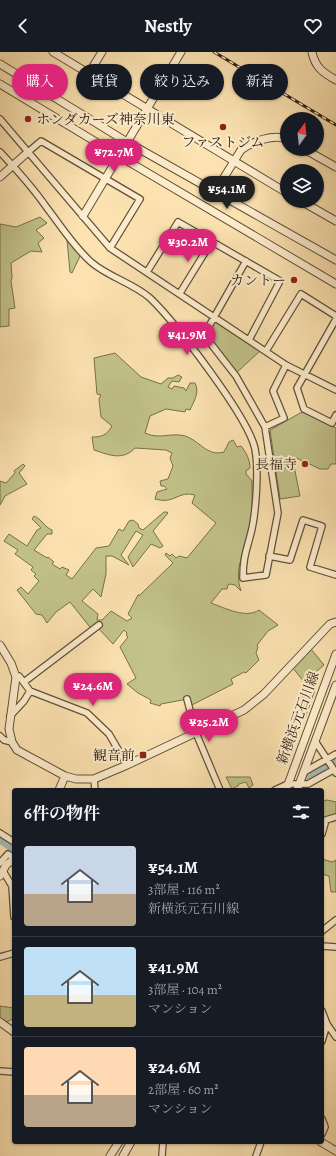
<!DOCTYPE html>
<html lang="ja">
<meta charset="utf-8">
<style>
body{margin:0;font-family:Alegreya,"Noto Serif JP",serif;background:#20242c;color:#f1f3f6;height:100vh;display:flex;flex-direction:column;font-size:15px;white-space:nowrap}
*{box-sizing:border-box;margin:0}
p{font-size:13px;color:#9ea1a6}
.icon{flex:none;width:22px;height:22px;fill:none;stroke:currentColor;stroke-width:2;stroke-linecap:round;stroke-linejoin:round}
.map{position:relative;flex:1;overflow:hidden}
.drawer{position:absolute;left:12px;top:736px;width:312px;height:356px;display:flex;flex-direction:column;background:#171b24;border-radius:4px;box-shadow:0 1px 3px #0004}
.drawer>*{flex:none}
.guide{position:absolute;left:12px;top:12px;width:312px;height:36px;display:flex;gap:8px}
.needle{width:26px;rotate:15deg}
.tools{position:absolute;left:280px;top:60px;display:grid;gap:8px}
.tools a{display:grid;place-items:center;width:44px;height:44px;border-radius:50%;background:#171b24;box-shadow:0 1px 3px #0004;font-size:20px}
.price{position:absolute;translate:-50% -34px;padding:0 9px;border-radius:14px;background:#db2777;color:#fff;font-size:13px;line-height:26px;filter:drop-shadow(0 1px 2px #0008)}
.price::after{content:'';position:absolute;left:50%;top:24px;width:12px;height:9px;margin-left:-6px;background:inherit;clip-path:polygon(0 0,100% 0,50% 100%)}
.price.selected{background:#222;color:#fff}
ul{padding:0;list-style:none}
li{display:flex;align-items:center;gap:12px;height:100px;padding:0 12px}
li+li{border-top:1px solid #363941}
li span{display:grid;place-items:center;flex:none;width:112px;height:80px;border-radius:4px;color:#555}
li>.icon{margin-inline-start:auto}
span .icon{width:48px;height:48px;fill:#fffc;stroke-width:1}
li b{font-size:17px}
h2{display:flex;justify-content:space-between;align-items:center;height:48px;padding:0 12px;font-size:17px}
.chip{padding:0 14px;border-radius:18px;background:#171b24;box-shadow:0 1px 3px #0004;font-size:14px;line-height:36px}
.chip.selected{background:#db2777;color:#fff}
header{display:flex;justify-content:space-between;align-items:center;height:52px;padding:0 12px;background:#171b24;font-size:18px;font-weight:600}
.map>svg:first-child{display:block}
</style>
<header><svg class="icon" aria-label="back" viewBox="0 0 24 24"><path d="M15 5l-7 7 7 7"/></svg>Nestly<svg class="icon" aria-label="heart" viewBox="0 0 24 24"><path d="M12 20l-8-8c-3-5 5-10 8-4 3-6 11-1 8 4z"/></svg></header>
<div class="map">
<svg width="336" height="1104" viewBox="0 0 336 1104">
<rect width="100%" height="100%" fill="#fce2b1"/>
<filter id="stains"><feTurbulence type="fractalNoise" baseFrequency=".005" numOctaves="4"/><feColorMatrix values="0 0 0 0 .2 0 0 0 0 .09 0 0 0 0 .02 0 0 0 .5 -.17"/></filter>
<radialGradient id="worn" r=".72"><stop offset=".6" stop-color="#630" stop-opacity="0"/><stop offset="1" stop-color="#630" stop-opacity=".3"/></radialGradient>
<path fill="#c2c28a" stroke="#76714d" d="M40,165L47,171L36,178L44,186L38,191L42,200L31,199L11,211L12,225L11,229L15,256L9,257V274L0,275V172L16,175Z
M67,188L81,202L72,221L70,220Z
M215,270L260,299L236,321L207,282Z
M115,301L141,325L161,332L168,326H173L178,323L182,325L179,330L172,329L168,335L172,337L174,334L184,336L186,339L190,331H195C200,340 194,349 190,358L186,357L185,360L166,357L150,364L145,381C159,388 172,380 185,384C199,388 207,405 224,400L229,390L233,388L237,395L241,394C246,400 250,408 250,416L246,419V422L252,429C252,445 253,463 250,479C245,502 233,515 241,539L235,533L230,532L228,533L227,537H222L211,551C225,556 246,567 259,558L278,573L268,579L257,593L258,595L256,601L259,608L246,621L244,620L231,627L233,632L190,654L188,647L161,652L160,654L150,651L151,648L138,641L127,632L136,626L120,595L128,585L126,583L127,581L124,578L113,592L98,576L93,579L70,550L56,560L47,571L42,563L36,562L17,538L21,535L28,542L39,529L34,524L36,522L31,518L33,515L15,502L18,498L4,489L9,482L27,494L37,478L41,476L32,467L34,464C42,467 44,475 52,478V482H47L34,498L47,506L48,505L54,510L52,512L60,517L62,515L69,518L66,523L72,527L96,496L109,494L119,477L123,479L129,469L133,468L138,472L139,476L143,478L164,460H167L168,461L153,479L163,494L160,496L151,492L133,515L128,505L143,483L136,479L121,503L129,513L112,504H106V522L101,545L93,537L82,549L98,562L97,568H102L111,559L127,569L132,566L128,562L138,543H140L173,511L165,503L166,501L170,504L172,502L176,506L179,504L187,506L216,471L192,451L195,443C178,438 175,453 155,447L157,440L167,437L164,434H161L160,429L168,427L173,414L170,406L172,401L166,398L135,396C123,409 109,403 94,398L92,385C102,385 107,383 112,374L101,365L99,347L101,343L97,342L94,306Z
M302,360L336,376V412H331L328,417H320L292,404L300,444L280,447L270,378Z
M23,412L25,414L19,421L27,432L5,444L0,453V429L6,431L15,421L14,419Z
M311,597L324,613L304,630L293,616Z
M315,638L305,666L297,650L303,641Z
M226,725H250L253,733L249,736L246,730L239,732L238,734L232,737Z
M327,748L336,750V763L325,766L322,777V749Z
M322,807L332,810L336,808V840H331L329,824L322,822Z
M0,954L14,956V966L5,971L0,967Z"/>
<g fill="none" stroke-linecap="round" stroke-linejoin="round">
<path stroke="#a4bbb7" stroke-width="10" d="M289,738L336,711
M0,786L14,796"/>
<defs>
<path id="minor" d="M0,67L110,196L286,313L336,338
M0,100C17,118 33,136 47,156C61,174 73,194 91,210C108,225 133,231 150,246C175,270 249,366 255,397C259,418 256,461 251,481C246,500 243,506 243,526L266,523L278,461L265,375L236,324L204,283L246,209
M28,100L41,89L140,147L110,196
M147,220L178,170L280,229L249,288
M180,241L212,189
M336,267L297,336L304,357L332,371L336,363
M266,299L301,242L336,264
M265,375L284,366L273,339L286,313
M269,504L290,508L303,468L322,474L310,515L336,523
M16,625L19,624L30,639L87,661L109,682L127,713
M24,630L99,573
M187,647L196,681L220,738
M10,664L24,649L30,639
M0,684L4,688L12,690
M315,689L336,721
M304,720L336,702
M94,727L95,738
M275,738L288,732H308L333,718
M0,781L14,790
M322,782L326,768L336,765
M0,811L8,802L14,806
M3,819L12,834L14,865
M322,879L336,868
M322,894L336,895
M0,905L14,901
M322,959L327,972L322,989
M327,972L336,985
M0,1019L14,1020
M322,1067L325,1075L322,1082
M162,1104L163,1090
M256,1104L261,1090"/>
<path id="tertiary" d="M53,0L287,141
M312,0C315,15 323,21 336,28
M0,12L127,90L336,208
M89,21L102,0
M0,32L119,104L336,232
M304,97L336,115
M0,125L28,100
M215,140L241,98C253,89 273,82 287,87
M301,149L336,169
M83,164L181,0
M0,593L11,611L16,625L9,677L12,690L17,698L65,724L76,727H94L127,713L244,658L264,642L330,572L336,570
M59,738L65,724
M286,738L336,602
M297,738L336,633
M0,824L6,813L14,807
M0,970L14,980
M321,1090L336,1099
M110,1104L119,1090
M123,1104L131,1090"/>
</defs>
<use href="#minor" stroke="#5f5038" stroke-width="8"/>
<use href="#tertiary" stroke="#5f5038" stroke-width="9"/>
<use href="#minor" stroke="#fdeccc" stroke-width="5.5"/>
<use href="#tertiary" stroke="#fdeccc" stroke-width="7"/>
<defs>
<path id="rail" d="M214,0L336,73"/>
</defs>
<use href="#rail" stroke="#2b2010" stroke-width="3"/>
<use href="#rail" stroke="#fdeccc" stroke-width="1.5" stroke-dasharray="4.5" stroke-linecap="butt"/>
</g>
<g fill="#8f2418" stroke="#fdeccc" stroke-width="1.5">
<circle cx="28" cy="67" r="4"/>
<circle cx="223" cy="75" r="4"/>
<circle cx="294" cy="228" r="4"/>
<circle cx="305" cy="412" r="4"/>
<rect x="139" y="699" width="8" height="8" rx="2"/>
</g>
<g text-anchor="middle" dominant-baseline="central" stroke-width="4" stroke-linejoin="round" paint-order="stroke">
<g font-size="14" fill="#2b2010" stroke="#fdeccc" text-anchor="end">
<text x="36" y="67" text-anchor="start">ホンダカーズ神奈川東</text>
<text x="223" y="90" text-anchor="middle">ファストジム</text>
<text x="286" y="228">カントー</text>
<text x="297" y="412">長福寺</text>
<text x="135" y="703">観音前</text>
</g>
<g font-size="14" fill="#2b2010" stroke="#fdeccc">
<text transform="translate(298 666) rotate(-70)">新横浜元石川線</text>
</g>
</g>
<rect width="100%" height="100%" filter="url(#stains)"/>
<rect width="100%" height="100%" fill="url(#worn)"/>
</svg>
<div class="tools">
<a><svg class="needle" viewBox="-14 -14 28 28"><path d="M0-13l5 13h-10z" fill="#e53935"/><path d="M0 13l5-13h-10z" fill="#9ea1a6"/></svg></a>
<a><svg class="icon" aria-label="layers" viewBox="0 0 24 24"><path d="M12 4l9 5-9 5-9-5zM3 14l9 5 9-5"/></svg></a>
</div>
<b class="price" style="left:114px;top:121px">¥72.7M</b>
<b class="price selected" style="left:227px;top:158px">¥54.1M</b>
<b class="price" style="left:188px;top:211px">¥30.2M</b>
<b class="price" style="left:187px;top:304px">¥41.9M</b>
<b class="price" style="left:93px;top:655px">¥24.6M</b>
<b class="price" style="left:209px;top:691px">¥25.2M</b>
<div class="guide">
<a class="chip selected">購入</a>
<a class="chip">賃貸</a>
<a class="chip">絞り込み</a>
<a class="chip">新着</a>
</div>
<section class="drawer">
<h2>6件の物件<svg class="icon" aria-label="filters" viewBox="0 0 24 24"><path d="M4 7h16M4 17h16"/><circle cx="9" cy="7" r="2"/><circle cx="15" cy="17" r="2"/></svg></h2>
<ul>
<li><span style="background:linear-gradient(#c9d6e8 60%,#b9a48a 0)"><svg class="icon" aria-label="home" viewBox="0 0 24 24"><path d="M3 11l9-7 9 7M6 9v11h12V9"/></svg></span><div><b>¥54.1M</b><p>3部屋 · 116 m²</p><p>新横浜元石川線</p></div></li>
<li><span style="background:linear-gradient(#bfe0f5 60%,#c2b280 0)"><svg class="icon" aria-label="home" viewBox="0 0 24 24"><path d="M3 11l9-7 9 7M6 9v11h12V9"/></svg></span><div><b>¥41.9M</b><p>3部屋 · 104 m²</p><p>マンション</p></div></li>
<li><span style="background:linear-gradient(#ffd9b3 60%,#b9a48a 0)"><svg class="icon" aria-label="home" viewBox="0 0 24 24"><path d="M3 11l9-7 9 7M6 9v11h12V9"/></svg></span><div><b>¥24.6M</b><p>2部屋 · 60 m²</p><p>マンション</p></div></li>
</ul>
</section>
</div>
